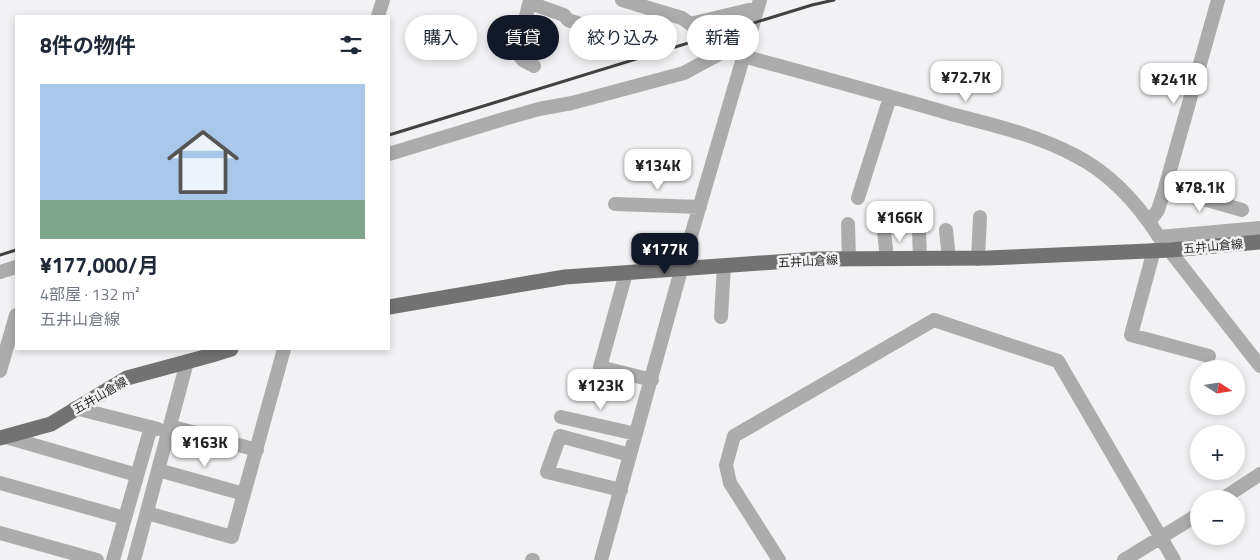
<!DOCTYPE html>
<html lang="ja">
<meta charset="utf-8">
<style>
body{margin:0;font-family:"Titillium Web","Noto Sans JP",sans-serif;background:#f2f2f3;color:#1f2937;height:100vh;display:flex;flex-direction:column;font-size:19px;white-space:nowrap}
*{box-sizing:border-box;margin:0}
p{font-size:16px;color:#747a83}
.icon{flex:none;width:28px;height:28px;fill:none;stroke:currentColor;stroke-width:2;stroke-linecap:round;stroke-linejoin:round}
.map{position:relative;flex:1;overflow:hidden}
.side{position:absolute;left:15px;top:15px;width:375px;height:335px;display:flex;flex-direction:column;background:#fff;border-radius:0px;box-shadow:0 2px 8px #0003}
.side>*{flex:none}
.hud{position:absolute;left:405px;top:15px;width:475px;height:45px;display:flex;gap:10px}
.needle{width:32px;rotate:102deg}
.buttons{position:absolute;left:1190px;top:360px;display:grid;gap:10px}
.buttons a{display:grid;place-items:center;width:55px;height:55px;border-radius:50%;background:#fff;box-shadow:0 2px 8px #0003;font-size:25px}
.price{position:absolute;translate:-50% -42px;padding:0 11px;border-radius:10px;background:#fff;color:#222;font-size:16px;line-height:32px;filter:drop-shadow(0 1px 2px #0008)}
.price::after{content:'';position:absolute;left:50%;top:30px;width:15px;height:11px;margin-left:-8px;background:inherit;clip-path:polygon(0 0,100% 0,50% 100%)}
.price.on{background:#111827;color:#fff}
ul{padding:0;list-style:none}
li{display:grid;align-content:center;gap:10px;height:265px;padding:0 25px}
li span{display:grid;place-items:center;height:155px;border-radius:0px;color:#555}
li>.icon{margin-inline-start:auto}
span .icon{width:90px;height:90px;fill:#fffc;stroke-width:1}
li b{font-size:21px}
h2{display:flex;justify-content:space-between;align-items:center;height:60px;padding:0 25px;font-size:21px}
.pill{padding:0 18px;border-radius:22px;background:#fff;box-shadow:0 2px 8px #0003;font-size:18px;line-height:45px}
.pill.on{background:#111827;color:#fff}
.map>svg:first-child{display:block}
</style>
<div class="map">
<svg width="1260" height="560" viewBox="0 0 1260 560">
<rect width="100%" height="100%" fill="#f2f2f4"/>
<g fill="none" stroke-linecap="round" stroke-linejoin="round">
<path stroke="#adacac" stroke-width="14" d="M530,0L517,53L523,60L534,66
M622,0L682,18L690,24L757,8
M530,3L564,15L568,20L607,33
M378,16L383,0
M743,56C812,75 882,94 951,114C993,125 1037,135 1076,156C1111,174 1138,204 1159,237L1260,366
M389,154L507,118L539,109L572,103L684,73L719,54L746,43
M1165,188L1242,210
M858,198L890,97
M615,204L700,207
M1149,222L1158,210L1165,188L1218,0
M848,224L849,259
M919,230L920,259
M946,230L949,259
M884,231L887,259
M1159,237L1260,228
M1154,250L1131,335L1209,356
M978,259L980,217
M0,272L16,267
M626,273L600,367L652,380
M721,317L724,266
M0,371L16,315
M75,408L158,429
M561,417L636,434
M170,426L257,450
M6,437L137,475
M158,470L244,494
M0,483L125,518
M621,490L547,472L560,436L630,455
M1222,499L1260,474
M147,513L232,537L284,349
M0,533L97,560
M113,560L151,427
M134,560L187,362
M532,560H533
M601,560L681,270L760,0
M779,560L730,483L726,465L734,436L934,320L1058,361L1174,560
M1124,560L1199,514"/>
<path stroke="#737272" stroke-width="15" d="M389,307L565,277L817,259L988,258L1171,250L1260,242
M0,438L51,424L127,378L212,355L231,349"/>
<path stroke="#414142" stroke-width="3" d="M389,135L812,5L834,0
M0,255L16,250"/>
</g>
<g text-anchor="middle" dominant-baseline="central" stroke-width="5" stroke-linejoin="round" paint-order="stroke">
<g font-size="12" fill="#29292a" stroke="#f2f2f4">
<text transform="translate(1213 246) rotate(-5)">五井山倉線</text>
<text transform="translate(808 261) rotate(-3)">五井山倉線</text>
<text transform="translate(100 395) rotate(-30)">五井山倉線</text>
</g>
</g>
</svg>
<div class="buttons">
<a><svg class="needle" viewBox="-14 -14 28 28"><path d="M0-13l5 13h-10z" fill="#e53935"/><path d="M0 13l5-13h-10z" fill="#747a83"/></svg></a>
<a>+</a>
<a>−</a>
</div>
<b class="price" style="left:966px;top:103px">¥72.7K</b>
<b class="price" style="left:1174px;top:105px">¥241K</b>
<b class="price" style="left:658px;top:191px">¥134K</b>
<b class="price" style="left:1200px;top:213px">¥78.1K</b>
<b class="price" style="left:900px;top:243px">¥166K</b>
<b class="price on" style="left:665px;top:275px">¥177K</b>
<b class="price" style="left:601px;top:411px">¥123K</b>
<b class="price" style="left:205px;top:468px">¥163K</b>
<div class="hud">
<a class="pill">購入</a>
<a class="pill on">賃貸</a>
<a class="pill">絞り込み</a>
<a class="pill">新着</a>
</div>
<section class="side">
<h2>8件の物件<svg class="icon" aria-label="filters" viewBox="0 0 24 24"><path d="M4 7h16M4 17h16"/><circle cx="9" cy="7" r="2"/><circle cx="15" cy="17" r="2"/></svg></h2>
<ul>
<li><span style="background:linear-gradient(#a9c7e8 75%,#7fa58c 0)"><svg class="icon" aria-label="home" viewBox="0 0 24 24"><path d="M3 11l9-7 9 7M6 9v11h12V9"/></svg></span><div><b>¥177,000/月</b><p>4部屋 · 132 m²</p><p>五井山倉線</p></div></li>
</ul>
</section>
</div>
